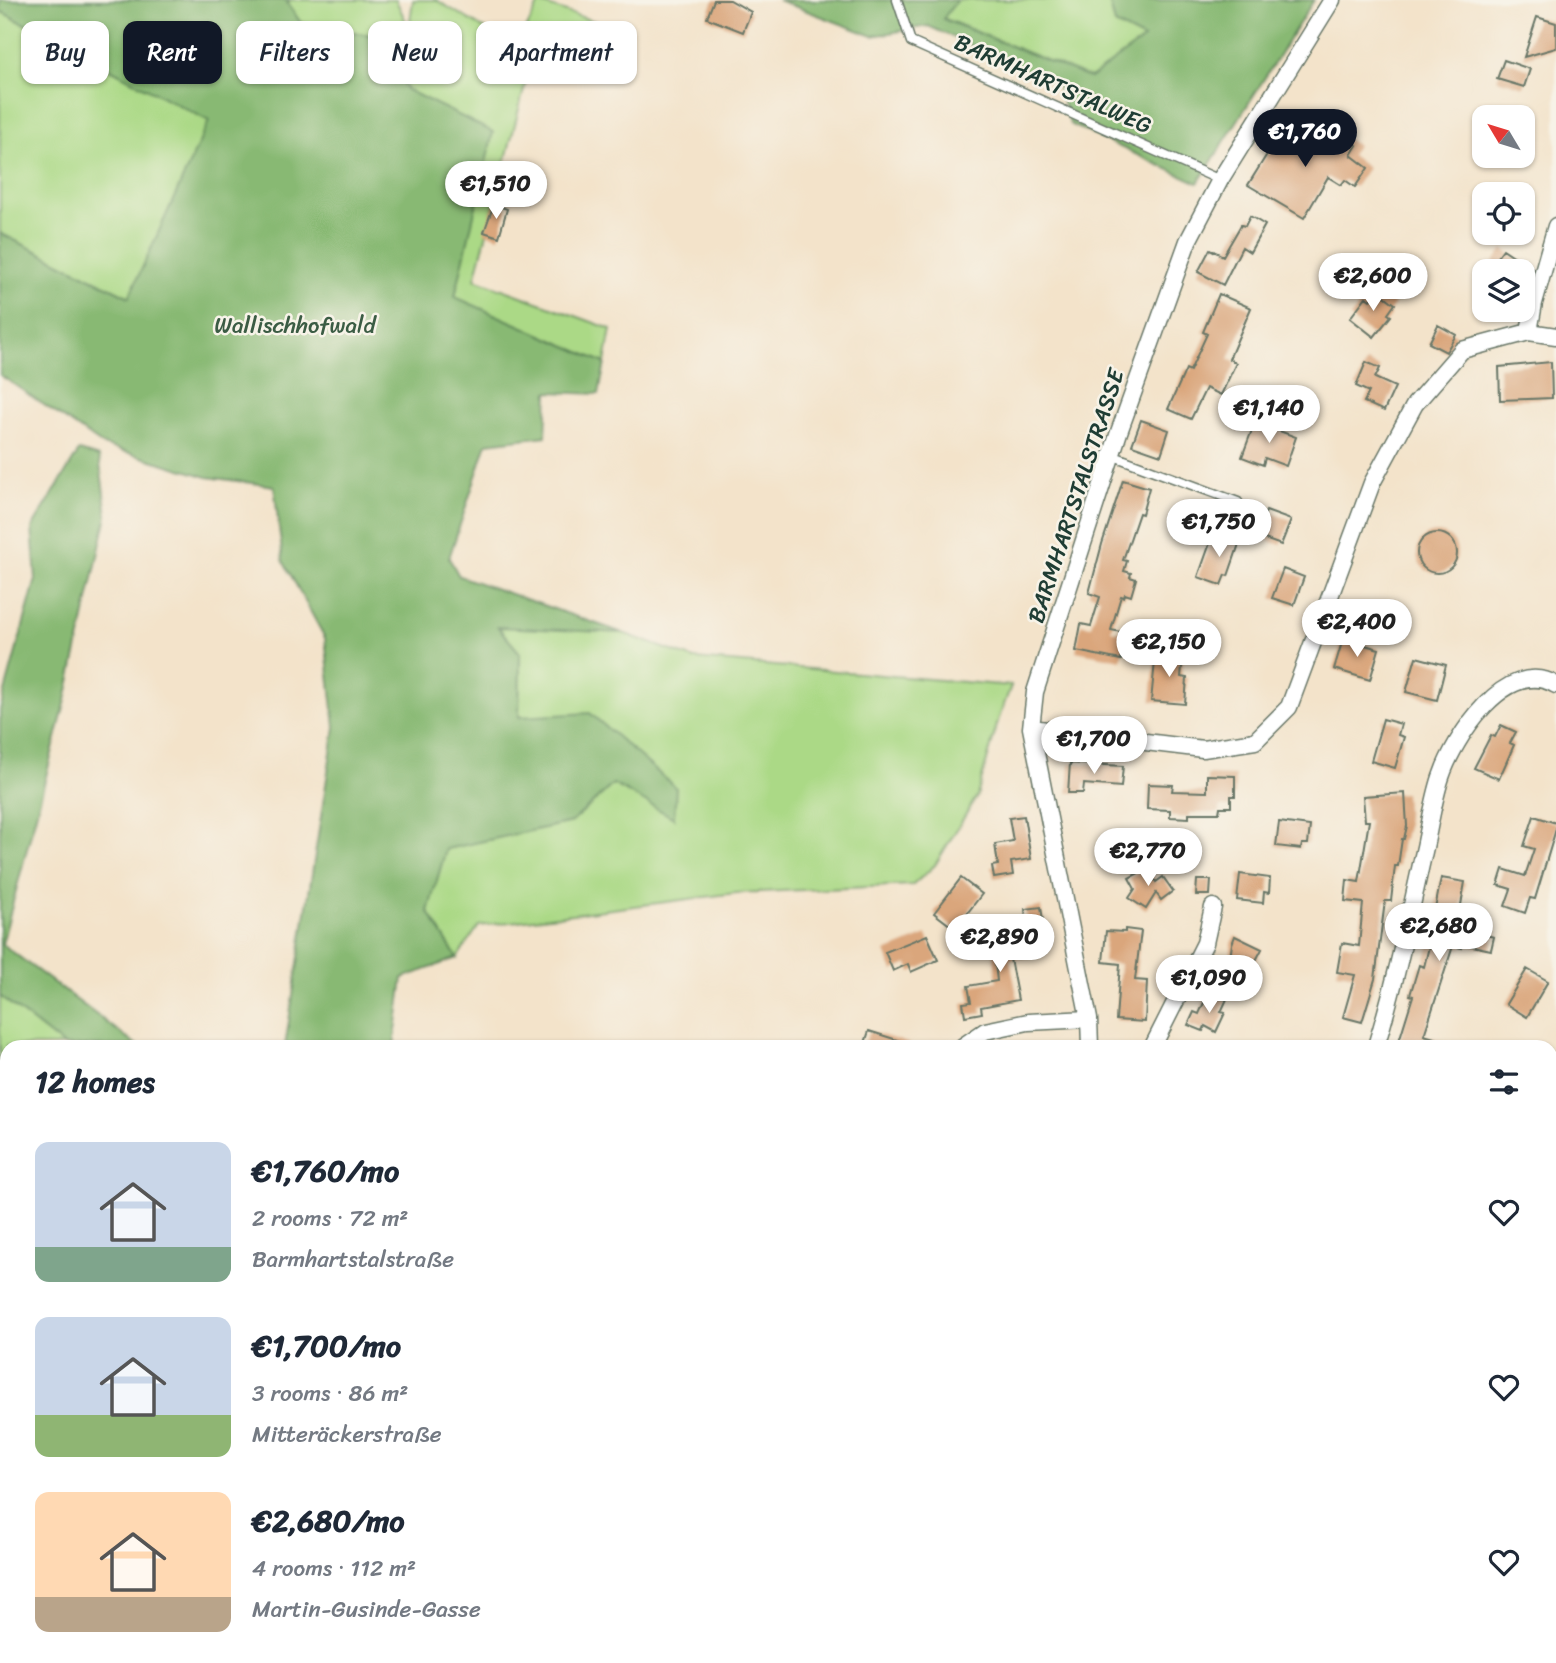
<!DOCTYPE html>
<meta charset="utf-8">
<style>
body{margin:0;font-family:Sriracha,sans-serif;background:#f2f2f3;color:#1f2937;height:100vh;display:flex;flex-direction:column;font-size:26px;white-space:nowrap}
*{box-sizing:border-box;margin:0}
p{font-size:23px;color:#747a83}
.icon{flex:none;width:38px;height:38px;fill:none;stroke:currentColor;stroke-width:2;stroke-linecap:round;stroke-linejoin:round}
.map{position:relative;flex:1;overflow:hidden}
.sheet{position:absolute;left:0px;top:1040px;width:1558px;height:625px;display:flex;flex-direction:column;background:#fff;border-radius:21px 21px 0 0;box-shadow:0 2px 5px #0004}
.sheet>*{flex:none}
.guide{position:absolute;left:21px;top:21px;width:700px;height:63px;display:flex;gap:14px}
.needle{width:46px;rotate:308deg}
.fabs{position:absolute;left:1472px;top:105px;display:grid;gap:14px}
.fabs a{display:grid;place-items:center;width:63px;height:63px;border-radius:14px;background:#fff;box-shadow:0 2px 5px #0004;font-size:35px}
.price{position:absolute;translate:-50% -60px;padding:0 16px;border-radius:24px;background:#fff;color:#222;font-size:23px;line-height:46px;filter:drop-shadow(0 2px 4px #0008)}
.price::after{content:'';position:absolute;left:50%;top:42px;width:21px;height:16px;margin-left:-10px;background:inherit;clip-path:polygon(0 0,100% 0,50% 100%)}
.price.selected{background:#111827;color:#fff}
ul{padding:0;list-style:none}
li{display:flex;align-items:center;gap:21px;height:175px;padding:0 35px}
li span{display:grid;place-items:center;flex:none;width:196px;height:140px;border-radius:14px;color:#555}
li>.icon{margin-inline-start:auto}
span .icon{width:84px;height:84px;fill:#fffc;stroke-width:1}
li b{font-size:30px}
h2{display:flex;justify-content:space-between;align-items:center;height:84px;padding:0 35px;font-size:30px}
.chip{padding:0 24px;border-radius:14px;background:#fff;box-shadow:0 2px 5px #0004;font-size:24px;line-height:63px}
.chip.selected{background:#111827;color:#fff}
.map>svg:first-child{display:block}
</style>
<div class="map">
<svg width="1556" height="1663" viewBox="0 0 1556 1663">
<rect width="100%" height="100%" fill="#f7f3e8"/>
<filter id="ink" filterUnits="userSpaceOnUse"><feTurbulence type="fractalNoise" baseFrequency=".0143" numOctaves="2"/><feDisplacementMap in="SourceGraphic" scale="14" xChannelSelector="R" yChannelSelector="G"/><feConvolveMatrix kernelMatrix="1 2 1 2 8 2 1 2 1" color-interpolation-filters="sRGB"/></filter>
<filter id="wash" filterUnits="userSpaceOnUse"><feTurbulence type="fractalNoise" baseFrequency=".00686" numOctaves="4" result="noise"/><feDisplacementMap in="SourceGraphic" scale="28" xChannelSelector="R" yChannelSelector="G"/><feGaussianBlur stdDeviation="1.57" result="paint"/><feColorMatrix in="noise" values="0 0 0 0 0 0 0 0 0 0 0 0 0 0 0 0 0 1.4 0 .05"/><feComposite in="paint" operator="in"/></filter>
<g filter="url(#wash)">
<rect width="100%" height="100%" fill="#f3e3ca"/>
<path fill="#abd986" stroke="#658b5d" stroke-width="2" d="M290,0H396L409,28L413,0H436L517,48L539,3L621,30L538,35L475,279L611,329L605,363L455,297L492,132L407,90L375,36L301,23L287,3Z
M957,0H1109L1115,24L1145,39L1090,78L943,18Z
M0,11L210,121L130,297L0,233Z
M497,626L623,633L694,659L1011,686L999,718L977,796L935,865L913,885L736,893L479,926L457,958L428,911L446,849L572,822L613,784L674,817L519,717L520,653Z
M0,996L64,1046H7V1070L0,1069Z
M0,1518L7,1519V1563L0,1574Z
M196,1657H398L428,1663H203Z"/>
<path fill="#88b973" stroke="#547b54" stroke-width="2" d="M0,0H290L287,3L301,23L375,36L407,90L493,132L455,297L605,363L599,394L548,392L546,436L487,443L449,558L459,576L623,633L498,627L520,653L519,717L590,713L676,788L674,818L613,784L572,822L446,849L428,911L457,958L403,978L394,1046H285L335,727L325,638L283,561L274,486L207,477L103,445L0,375V233L129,297L209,121L0,11Z
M778,0H957L943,19L1090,78L1144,39L1115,24L1109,0H1314L1198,183L1070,124L1057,84L928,26L873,36Z
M79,451L99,457L107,515L66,700L2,944L138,1046H64L0,996V710L36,579L32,528Z
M0,1069L7,1070V1146H0Z
M7,1563V1657H196L203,1663H0V1574Z
M398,1657H531L549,1663H428Z"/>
<g id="blocks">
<path fill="#daa67c" d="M714,0H730L751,12L743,32L707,18Z
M1537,17L1556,23V48L1524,57Z
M1504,60L1530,69L1524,87L1497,79Z
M1277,125L1313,148L1327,127L1357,145L1351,155L1368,168L1355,187L1345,180L1341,185L1328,177L1304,218L1248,185L1274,143L1268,140Z
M494,204L507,209L499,237L484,232Z
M1250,216L1265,225L1250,252L1242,247L1223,285L1198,272L1210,249L1223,256L1241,225L1245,226Z
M1503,249L1533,269L1532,271H1487Z
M1378,291L1395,304L1388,314L1391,316L1374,337L1350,318L1366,297L1370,300Z
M1219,294L1251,308L1229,359L1236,363L1221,395L1206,388L1191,419L1168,409L1186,369L1190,371L1207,334L1203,332Z
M1438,325L1456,335L1446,352L1429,343Z
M1366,362L1380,368L1375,378L1395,387L1384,411L1364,402L1369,392L1356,386Z
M1551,362L1552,398L1500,400L1499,367Z
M1141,420L1169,430L1161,455L1132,445Z
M1255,422L1296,437L1286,466L1265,458L1263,465L1242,457Z
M1123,480L1149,488L1142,514L1139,513L1123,560L1127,561L1124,571L1131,573L1130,577L1136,579L1131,596L1125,594L1124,597L1121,596L1111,630L1126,633L1121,660L1076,651L1081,624L1091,626L1100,597L1089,593L1102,544Z
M1266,511L1291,520L1281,545L1256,536Z
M1214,532L1240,541L1228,576L1225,575L1221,585L1198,577Z
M1417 553a20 20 0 1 1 40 0a20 20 0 1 1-40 0Z
M1283,569L1304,577L1294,605L1272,598Z
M1343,639L1379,649L1370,680L1334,669Z
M1156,652L1183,655L1181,677L1187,678L1185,704L1151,701Z
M1416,657L1446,665L1437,700L1406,692Z
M1383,719L1401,724L1398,735L1404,737L1395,768L1371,761Z
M1501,725L1516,732L1510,743L1514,745L1499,779L1474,768L1491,735L1495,737Z
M1070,763L1123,766L1121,787L1084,784L1083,793H1068Z
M1207,775L1235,776V796H1231V807H1220L1219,813H1189V818L1170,817V810L1147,809L1148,784L1173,785L1172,791L1207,792Z
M1405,793L1407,826L1404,839H1402L1398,866H1395L1391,901H1385L1375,979L1362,1022L1343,1017L1355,975L1337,972L1342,943L1359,946L1363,903L1345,901L1347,880L1359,882L1369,821H1365L1363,796Z
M1024,816L1031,859L1011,862L1013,875L994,878L992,866L998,865L995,844L1013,841L1009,818Z
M1534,816L1556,823V829L1535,899L1530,898L1525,913L1505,906L1511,889L1498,885L1503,869L1525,876L1534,849L1524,846Z
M1279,822L1310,826L1308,844H1302L1301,849L1276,846Z
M1148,868L1156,882L1163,877L1173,891L1161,900L1156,893L1146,909L1129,898L1135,889L1129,878Z
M1240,874L1270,878L1269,893L1264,892L1263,903L1237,900Z
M961,878L982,894L955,929L934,913Z
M1441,878L1465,882L1457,928L1494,937L1491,950L1463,944L1462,948L1453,946L1424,1035L1451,1043L1450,1046H1417L1399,1041L1413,996L1410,995L1419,965L1424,967L1438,910L1435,909Z
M1197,880H1211L1210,895H1196Z
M1041,907L1044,927L1027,929L1025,909Z
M1125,929L1141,931L1135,980L1147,981L1145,1022L1116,1020L1120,964L1103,962L1106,931L1125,932Z
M1027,930L1030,957L1010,959L1018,1000L981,1007L982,1013L965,1016L963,1003L971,1002L968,986L997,981L992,938L1003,936V933Z
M927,935L938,960L911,972L908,964L893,971L885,952Z
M1235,936L1262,949L1252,968L1257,971L1251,985L1228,974L1232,944Z
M1527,969L1548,981L1527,1017L1506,1004Z
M1206,998L1227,999L1221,1012L1225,1013L1216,1032L1205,1026L1203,1031L1188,1025L1194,1012L1199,1014Z
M869,1031L910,1044L909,1046H864Z"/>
</g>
</g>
<g filter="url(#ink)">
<use href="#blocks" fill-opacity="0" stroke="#697768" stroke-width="2"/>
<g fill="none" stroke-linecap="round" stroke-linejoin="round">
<defs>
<path id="service" d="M897,0L911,42L1220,180
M1111,455L1238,502
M0,1372L7,1373
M0,1426L7,1427
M777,1657L782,1663"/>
<path id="minor" d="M1529,332L1534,303L1556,226
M1031,728L1203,749L1255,741L1289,707L1372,483L1415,404L1462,350L1529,332L1556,336
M963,1046L985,1031L1028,1022L1089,1019
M1090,1046L1089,1019L1031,728L1035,692L1119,432L1188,241L1220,180L1332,0
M1153,1046L1205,943L1213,907
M1376,1046C1395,985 1408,923 1422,860C1429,833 1432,804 1441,777C1454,738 1506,656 1556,685
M1550,1092L1556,1085
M1550,1249L1556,1251
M1550,1420L1556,1422
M1550,1562L1556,1555
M561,1657L579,1663
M69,1663L71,1657
M589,1663L609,1658L632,1663
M646,1663V1657
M887,1663L891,1657
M1070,1663L1073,1657
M1259,1663L1263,1657"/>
</defs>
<use href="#service" stroke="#697768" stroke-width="11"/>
<use href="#minor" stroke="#697768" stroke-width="19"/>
<use href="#service" stroke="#fff" stroke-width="8"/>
<use href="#minor" stroke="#fff" stroke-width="16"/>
</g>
</g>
<g text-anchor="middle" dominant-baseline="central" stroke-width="5" stroke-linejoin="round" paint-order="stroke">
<g font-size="23" fill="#1f3d34" stroke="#f7f3e8">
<text transform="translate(1053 84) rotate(24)">BARMHARTSTALWEG</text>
<text transform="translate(1076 496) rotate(-72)">BARMHARTSTALSTRASSE</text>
</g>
<g font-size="23" fill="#3b5c44" stroke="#f7f3e8">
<text x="295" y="325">Wallischhofwald</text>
</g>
</g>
</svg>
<div class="fabs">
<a><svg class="needle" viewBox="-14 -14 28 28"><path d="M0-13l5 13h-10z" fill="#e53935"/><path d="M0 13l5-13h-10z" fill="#747a83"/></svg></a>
<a><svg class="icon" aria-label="locate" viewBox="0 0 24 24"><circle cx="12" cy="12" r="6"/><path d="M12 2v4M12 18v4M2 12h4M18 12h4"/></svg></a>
<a><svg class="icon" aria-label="layers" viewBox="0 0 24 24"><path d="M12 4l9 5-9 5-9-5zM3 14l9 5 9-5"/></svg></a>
</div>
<b class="price selected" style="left:1305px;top:169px">€1,760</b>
<b class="price" style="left:496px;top:221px">€1,510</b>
<b class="price" style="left:1373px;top:313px">€2,600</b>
<b class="price" style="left:1269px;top:445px">€1,140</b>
<b class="price" style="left:1219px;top:559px">€1,750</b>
<b class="price" style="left:1357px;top:659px">€2,400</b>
<b class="price" style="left:1169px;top:679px">€2,150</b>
<b class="price" style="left:1094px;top:776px">€1,700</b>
<b class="price" style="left:1148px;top:888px">€2,770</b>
<b class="price" style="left:1439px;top:963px">€2,680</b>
<b class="price" style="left:1000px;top:974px">€2,890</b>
<b class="price" style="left:1209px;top:1015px">€1,090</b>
<div class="guide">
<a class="chip">Buy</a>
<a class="chip selected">Rent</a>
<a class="chip">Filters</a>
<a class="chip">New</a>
<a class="chip">Apartment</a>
</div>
<section class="sheet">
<h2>12 homes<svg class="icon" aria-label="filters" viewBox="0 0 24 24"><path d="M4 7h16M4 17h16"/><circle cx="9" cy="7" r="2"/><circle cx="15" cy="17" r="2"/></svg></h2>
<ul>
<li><span style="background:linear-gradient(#c9d6e8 75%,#7fa58c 0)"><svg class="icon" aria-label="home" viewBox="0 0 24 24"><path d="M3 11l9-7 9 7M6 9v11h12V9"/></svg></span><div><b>€1,760/mo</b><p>2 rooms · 72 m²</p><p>Barmhartstalstraße</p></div><svg class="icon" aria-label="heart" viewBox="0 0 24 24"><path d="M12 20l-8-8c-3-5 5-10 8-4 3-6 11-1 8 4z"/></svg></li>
<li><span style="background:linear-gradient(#c9d6e8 70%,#8fb573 0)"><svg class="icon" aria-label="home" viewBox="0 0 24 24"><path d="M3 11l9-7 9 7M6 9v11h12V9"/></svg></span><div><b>€1,700/mo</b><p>3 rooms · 86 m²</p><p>Mitteräckerstraße</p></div><svg class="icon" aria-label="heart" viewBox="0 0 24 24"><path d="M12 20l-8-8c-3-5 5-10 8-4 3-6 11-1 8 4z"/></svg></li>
<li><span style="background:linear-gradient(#ffd9b3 75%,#b9a48a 0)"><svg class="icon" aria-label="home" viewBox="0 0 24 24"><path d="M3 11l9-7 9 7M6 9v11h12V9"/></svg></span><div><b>€2,680/mo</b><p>4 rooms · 112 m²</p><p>Martin-Gusinde-Gasse</p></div><svg class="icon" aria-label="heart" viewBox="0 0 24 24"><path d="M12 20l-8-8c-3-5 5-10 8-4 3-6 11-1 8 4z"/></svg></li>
</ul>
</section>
</div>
